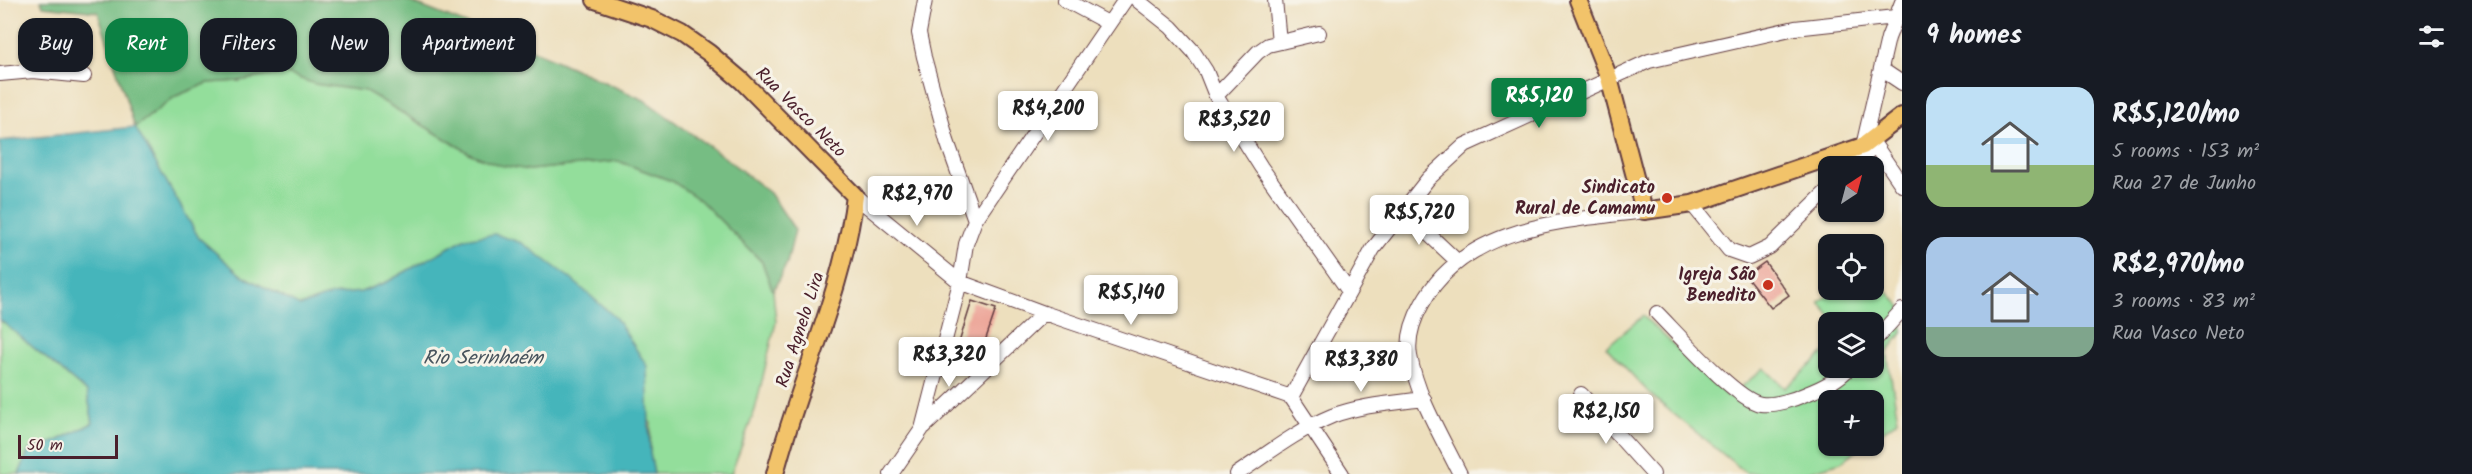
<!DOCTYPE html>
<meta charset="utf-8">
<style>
body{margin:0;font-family:Kalam,sans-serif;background:#20242c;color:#f1f3f6;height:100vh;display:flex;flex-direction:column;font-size:22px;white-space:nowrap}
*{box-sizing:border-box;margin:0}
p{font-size:20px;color:#9ea1a6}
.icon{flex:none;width:33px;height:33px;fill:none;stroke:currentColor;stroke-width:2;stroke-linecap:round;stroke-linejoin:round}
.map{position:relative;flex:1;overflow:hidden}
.side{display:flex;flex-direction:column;background:#171b24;width:570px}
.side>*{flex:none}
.hud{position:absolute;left:18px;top:18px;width:570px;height:54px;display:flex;gap:12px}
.needle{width:39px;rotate:36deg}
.controls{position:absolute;left:1818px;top:156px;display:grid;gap:12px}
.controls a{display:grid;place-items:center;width:66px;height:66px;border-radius:12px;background:#171b24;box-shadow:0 2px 4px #0004;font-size:30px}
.scale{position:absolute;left:18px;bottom:15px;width:100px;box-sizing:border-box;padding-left:6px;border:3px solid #4a1f2b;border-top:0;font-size:16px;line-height:21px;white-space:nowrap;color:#4a1f2b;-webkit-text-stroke:4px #f7f3e8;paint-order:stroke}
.price{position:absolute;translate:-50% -51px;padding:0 14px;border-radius:6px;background:#fff;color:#222;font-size:20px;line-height:39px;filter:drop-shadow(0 2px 3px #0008)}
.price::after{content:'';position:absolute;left:50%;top:36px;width:18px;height:14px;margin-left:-9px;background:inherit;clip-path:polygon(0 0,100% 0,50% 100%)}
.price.on{background:#0b8043;color:#fff}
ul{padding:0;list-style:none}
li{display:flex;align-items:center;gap:18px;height:150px;padding:0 24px}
li span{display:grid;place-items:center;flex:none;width:168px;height:120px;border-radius:18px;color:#555}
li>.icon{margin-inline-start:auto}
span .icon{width:72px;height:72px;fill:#fffc;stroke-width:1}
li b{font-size:26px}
h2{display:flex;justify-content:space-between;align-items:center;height:72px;padding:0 24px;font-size:26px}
.pill{padding:0 21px;border-radius:18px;background:#171b24;box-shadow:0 2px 4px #0004;font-size:21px;line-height:54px}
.pill.on{background:#0b8043;color:#fff}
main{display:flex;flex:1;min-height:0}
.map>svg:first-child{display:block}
</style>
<main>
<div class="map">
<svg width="1902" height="474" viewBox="0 0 1902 474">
<rect width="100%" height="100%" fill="#f7f3e8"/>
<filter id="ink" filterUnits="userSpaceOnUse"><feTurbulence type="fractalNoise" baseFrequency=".0167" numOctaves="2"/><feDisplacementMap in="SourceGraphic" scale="12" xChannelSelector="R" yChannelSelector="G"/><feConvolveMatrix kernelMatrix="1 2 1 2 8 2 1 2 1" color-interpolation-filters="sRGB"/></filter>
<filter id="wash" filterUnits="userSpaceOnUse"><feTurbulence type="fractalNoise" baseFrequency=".008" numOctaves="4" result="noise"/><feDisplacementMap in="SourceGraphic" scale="24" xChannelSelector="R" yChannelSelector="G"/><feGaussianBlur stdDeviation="1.35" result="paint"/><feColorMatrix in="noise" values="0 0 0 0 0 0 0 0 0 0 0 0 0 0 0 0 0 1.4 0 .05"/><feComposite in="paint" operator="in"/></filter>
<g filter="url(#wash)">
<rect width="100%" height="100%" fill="#eddfbd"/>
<path fill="#93de9b" stroke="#6e7e63" stroke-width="1.5" d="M285,73L315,84L366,91L471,154L529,170L618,161L672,181L700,200L762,262L773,291L776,322L755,410L731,474H654L650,454L651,423L464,239L387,282L361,292L331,295L300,306L241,275L199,238L135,127L176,96L208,83L238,81Z
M1874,278L1902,307V333L1887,353L1898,420L1874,438V400H1828V446H1863L1841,462L1801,474L1746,473L1653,397L1606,347L1643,316L1729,397L1764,368L1785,388L1828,350V368H1874V322H1835L1819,302L1836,290H1874Z
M0,320L87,392L93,423L57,441L29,450L19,474H0Z"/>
<path fill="#76bd83" stroke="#606e57" stroke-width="1.5" d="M41,0H405L537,52L644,100L724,157L770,193L795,230L787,263L773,291L762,262L700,200L672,181L618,161L529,170L499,165L471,154L366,91L315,84L285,73L238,81L208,83L176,96L135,127L98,12L43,6Z"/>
<path fill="#45b5bb" stroke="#486a73" stroke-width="1.5" d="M135,127L199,238L241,275L300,306L331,295L361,292L387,282L464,239L495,234L522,243L570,278L616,318L647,366L650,454L654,474H19L29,450L57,441L93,423L87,392L0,320V141Z"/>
<g id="blocks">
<path fill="#eda89b" d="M1765,262L1789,295L1771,308L1746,276Z
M972,301L996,309L980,356L957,349Z"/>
</g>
</g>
<g filter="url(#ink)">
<use href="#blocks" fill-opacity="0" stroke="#623c41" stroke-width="1.5"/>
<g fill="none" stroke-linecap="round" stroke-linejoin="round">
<defs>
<path id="minor" d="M925,0L919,33L924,57L947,141L975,220
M1065,0L1108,23
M1137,0L1171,27L1193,51L1206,71L1216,96L1261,167L1348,290
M1275,0L1279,42
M1881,69L1902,83
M0,74L33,71L84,76
M1216,96L1258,52L1268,45L1319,33
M1872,141L1902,185
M1863,146L1888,38L1902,2
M1853,166L1875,145
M855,196L960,282L1044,313L1291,397L1342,474
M1692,204L1729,250L1749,257L1770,247L1828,190
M1402,209L1457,261
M1657,313C1677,333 1737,401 1761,404C1774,406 1795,399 1806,394C1822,388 1838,380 1849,368
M1874,341L1902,310
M1581,394L1653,474
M1291,397L1373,249L1428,179L1465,145L1649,61L1795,28L1895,17
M924,427L1044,313
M891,474L922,429L960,282L966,244L975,220L1125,0
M1237,474C1267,454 1298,430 1332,416C1361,405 1394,403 1424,399
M1460,474C1442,437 1417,397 1410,356C1407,338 1413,320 1422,304C1465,225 1565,221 1644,211"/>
<path id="major" d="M595,0L652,19L682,34L709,53L742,81L855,196C843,293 799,380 775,474
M1578,0L1609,78L1644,211L1692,204L1863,146L1902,116"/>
</defs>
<use href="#minor" stroke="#623c41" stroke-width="16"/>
<use href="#major" stroke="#623c41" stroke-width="20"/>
<use href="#minor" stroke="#fff" stroke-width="14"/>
<use href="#major" stroke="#f2c36a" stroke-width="16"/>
</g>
</g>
<g fill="#c8321e" stroke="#f7f3e8" stroke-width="2">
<circle cx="1667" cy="198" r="6"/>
<circle cx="1768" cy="285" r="6"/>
</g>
<g text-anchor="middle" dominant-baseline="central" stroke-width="6" stroke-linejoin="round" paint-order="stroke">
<g font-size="18" fill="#4a1f2b" stroke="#f7f3e8">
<text transform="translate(800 113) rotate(45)">Rua Vasco Neto</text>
<text transform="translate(801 330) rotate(-72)">Rua Agnelo Lira</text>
</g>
<g font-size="18" font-weight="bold" fill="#4a1f2b" stroke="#f7f3e8" text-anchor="end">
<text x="1655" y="188">Sindicato<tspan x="1655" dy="21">Rural de Camamu</tspan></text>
<text x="1756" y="275">Igreja São<tspan x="1756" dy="21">Benedito</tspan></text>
</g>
<g font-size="20" font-style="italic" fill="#48545d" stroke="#f7f3e8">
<text x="483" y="359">Rio Serinhaém</text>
</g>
</g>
</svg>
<div class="controls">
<a><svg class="needle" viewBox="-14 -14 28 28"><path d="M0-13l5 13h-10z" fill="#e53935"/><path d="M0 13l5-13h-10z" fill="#9ea1a6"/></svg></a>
<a><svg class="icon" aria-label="locate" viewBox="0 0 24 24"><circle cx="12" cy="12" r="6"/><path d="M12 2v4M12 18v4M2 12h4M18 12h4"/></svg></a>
<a><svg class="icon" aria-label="layers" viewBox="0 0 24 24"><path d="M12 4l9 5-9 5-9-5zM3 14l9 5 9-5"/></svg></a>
<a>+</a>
</div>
<div class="scale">50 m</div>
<b class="price on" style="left:1539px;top:129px">R$5,120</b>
<b class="price" style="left:1048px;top:142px">R$4,200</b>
<b class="price" style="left:1234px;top:153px">R$3,520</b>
<b class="price" style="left:917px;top:227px">R$2,970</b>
<b class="price" style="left:1419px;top:246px">R$5,720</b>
<b class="price" style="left:1131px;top:326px">R$5,140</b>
<b class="price" style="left:949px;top:388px">R$3,320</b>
<b class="price" style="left:1361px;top:393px">R$3,380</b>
<b class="price" style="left:1606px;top:445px">R$2,150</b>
<div class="hud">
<a class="pill">Buy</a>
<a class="pill on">Rent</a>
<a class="pill">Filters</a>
<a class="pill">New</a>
<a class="pill">Apartment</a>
</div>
</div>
<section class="side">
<h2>9 homes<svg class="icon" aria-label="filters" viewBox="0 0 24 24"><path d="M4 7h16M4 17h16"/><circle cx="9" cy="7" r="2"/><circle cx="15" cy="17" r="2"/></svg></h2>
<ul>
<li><span style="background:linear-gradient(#bfe0f5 65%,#8fb573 0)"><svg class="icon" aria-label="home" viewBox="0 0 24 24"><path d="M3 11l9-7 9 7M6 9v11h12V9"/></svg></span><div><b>R$5,120/mo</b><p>5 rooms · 153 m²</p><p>Rua 27 de Junho</p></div></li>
<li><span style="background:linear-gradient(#a9c7e8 75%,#7fa58c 0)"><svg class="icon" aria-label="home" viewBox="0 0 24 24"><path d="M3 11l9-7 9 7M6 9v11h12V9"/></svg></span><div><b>R$2,970/mo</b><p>3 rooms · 83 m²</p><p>Rua Vasco Neto</p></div></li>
</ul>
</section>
</main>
